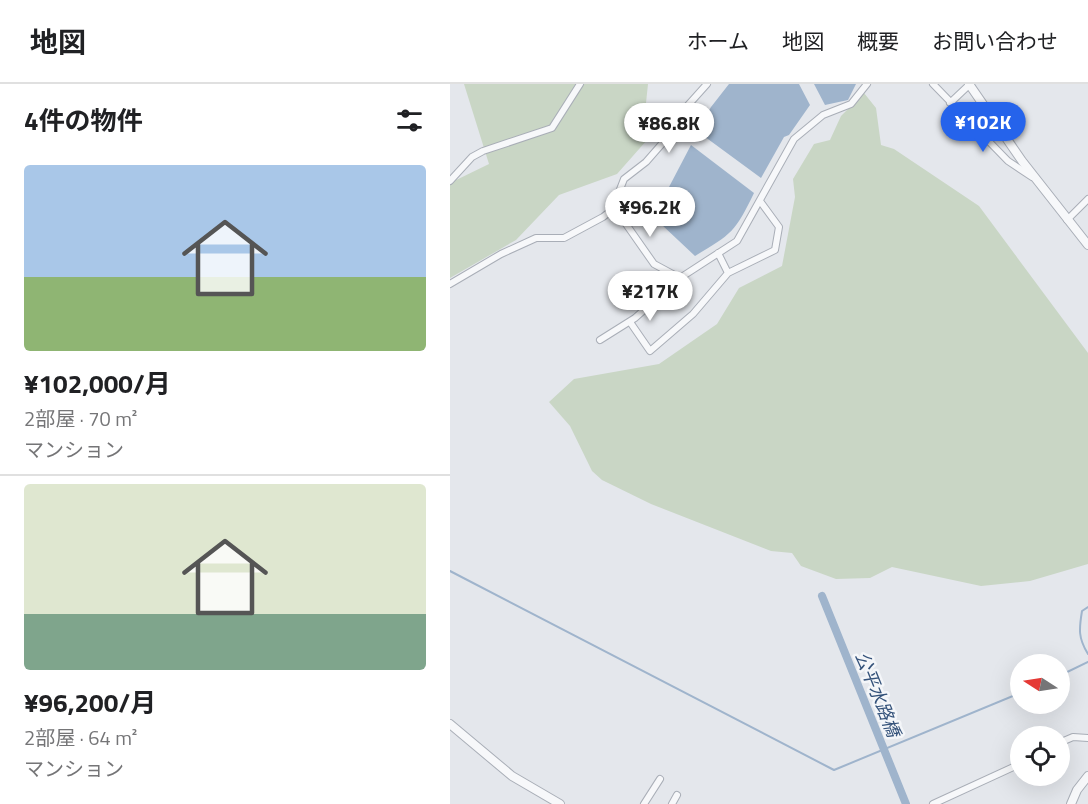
<!DOCTYPE html>
<html lang="ja">
<meta charset="utf-8">
<style>
body{margin:0;font-family:"Titillium Web","Noto Sans JP",sans-serif;background:#f6f6f6;color:#202124;height:100vh;display:flex;flex-direction:column;font-size:22px;white-space:nowrap}
*{box-sizing:border-box;margin:0}
p{font-size:20px;color:#757577}
.icon{flex:none;width:33px;height:33px;fill:none;stroke:currentColor;stroke-width:2;stroke-linecap:round;stroke-linejoin:round}
.map{position:relative;flex:1;overflow:hidden}
.drawer{display:flex;flex-direction:column;background:#fff;width:450px}
.drawer>*{flex:none}
.needle{width:39px;rotate:282deg}
.buttons{position:absolute;left:560px;top:570px;display:grid;gap:12px}
.buttons a{display:grid;place-items:center;width:60px;height:60px;border-radius:50%;background:#fff;box-shadow:0 6px 24px #0002;font-size:30px}
.price{position:absolute;translate:-50% -51px;padding:0 14px;border-radius:21px;background:#fff;color:#222;font-size:20px;line-height:39px;filter:drop-shadow(0 2px 3px #0008)}
.price::after{content:'';position:absolute;left:50%;top:36px;width:18px;height:14px;margin-left:-9px;background:inherit;clip-path:polygon(0 0,100% 0,50% 100%)}
.price.on{background:#2563eb;color:#fff}
ul{padding:0;list-style:none}
li{display:grid;align-content:center;gap:12px;height:318px;padding:0 24px}
li+li{border-top:2px solid #e0e0e0}
li span{display:grid;place-items:center;height:186px;border-radius:6px;color:#555}
li>.icon{margin-inline-start:auto}
span .icon{width:108px;height:108px;fill:#fffc;stroke-width:1}
li b{font-size:26px}
h2{display:flex;justify-content:space-between;align-items:center;height:72px;padding:0 24px;font-size:26px}
header{display:flex;align-items:center;gap:36px;box-sizing:border-box;height:84px;padding:0 30px;background:#fff;border-bottom:2px solid #e0e0e0}
header strong{font-size:28px}
nav{display:flex;gap:33px;margin-inline-start:auto;font-size:21px}
main{display:flex;flex:1;min-height:0}
.map>svg:first-child{display:block}
</style>
<header>
<strong>地図</strong>
<nav><a>ホーム</a><a>地図</a><a>概要</a><a>お問い合わせ</a></nav>
</header>
<main>
<section class="drawer">
<h2>4件の物件<svg class="icon" aria-label="filters" viewBox="0 0 24 24"><path d="M4 7h16M4 17h16"/><circle cx="9" cy="7" r="2"/><circle cx="15" cy="17" r="2"/></svg></h2>
<ul>
<li><span style="background:linear-gradient(#a9c7e8 60%,#8fb573 0)"><svg class="icon" aria-label="home" viewBox="0 0 24 24"><path d="M3 11l9-7 9 7M6 9v11h12V9"/></svg></span><div><b>¥102,000/月</b><p>2部屋 · 70 m²</p><p>マンション</p></div></li>
<li><span style="background:linear-gradient(#dfe7d0 70%,#7fa58c 0)"><svg class="icon" aria-label="home" viewBox="0 0 24 24"><path d="M3 11l9-7 9 7M6 9v11h12V9"/></svg></span><div><b>¥96,200/月</b><p>2部屋 · 64 m²</p><p>マンション</p></div></li>
</ul>
</section>
<div class="map">
<svg width="638" height="720" viewBox="0 0 638 720">
<rect width="100%" height="100%" fill="#e4e7ec"/>
<path fill="#c9d6c5" d="M14,0H198L196,19L220,30L167,90L109,111L66,156L0,194V99L39,80Z
M414,9L426,24L431,61L444,65L529,122L638,269V480L580,497L531,502L442,483L420,494L386,495L351,482L342,469L321,467L201,420L152,396L142,387L120,342L99,318L124,295L209,280L267,240L289,204L332,182L345,113L343,95L364,60L380,56L391,32Z"/>
<path fill="#9fb4cc" d="M279,0H349L360,21L339,51L334,53L311,94L247,47L261,23Z
M364,0H406L398,16L375,21Z
M241,61L304,109C285,148 282,150 245,172L212,141L208,124Z"/>
<g fill="none" stroke-linecap="round" stroke-linejoin="round">
<path stroke="#9fb4cc" stroke-width="2" d="M0,487L384,686L570,609
M638,523L632,527C629,545 628,554 638,570
M609,592L638,578"/>
<path stroke="#9fb4cc" stroke-width="8" d="M372,512L456,720"/>
<defs>
<path id="minor" d="M483,0L558,77L582,93
M500,19L520,0
M0,97L22,73L33,67L102,44L130,0
M162,126L176,140L204,180L230,194
M617,136L638,115
M268,169L278,189
M0,200L51,170L86,154H114L153,133L162,126L174,95L196,78L217,54L231,29L257,0
M180,238L200,267L243,230L278,189L325,166L329,143L310,117
M150,256L185,234L230,194L287,157L344,55L373,31L401,20L417,0
M609,659L623,653L638,654
M194,720L210,695
M222,720L227,711
M483,720L570,680"/>
<path id="tertiary" d="M519,0L572,77L638,161
M0,640L62,692L110,720
M621,720L627,706L638,692"/>
</defs>
<use href="#minor" stroke="#a9aeb7" stroke-width="8"/>
<use href="#tertiary" stroke="#a9aeb7" stroke-width="10"/>
<use href="#minor" stroke="#f7f8fa" stroke-width="6"/>
<use href="#tertiary" stroke="#f7f8fa" stroke-width="8"/>
</g>
<g text-anchor="middle" dominant-baseline="central" stroke-width="5" stroke-linejoin="round" paint-order="stroke">
<g font-size="18" font-style="italic" fill="#34527a" stroke="#f4f6f9">
<text transform="translate(428 610) rotate(68)">公平水路橋</text>
</g>
</g>
</svg>
<div class="buttons">
<a><svg class="needle" viewBox="-14 -14 28 28"><path d="M0-13l5 13h-10z" fill="#e53935"/><path d="M0 13l5-13h-10z" fill="#757577"/></svg></a>
<a><svg class="icon" aria-label="locate" viewBox="0 0 24 24"><circle cx="12" cy="12" r="6"/><path d="M12 2v4M12 18v4M2 12h4M18 12h4"/></svg></a>
</div>
<b class="price on" style="left:533px;top:69px">¥102K</b>
<b class="price" style="left:219px;top:70px">¥86.8K</b>
<b class="price" style="left:200px;top:154px">¥96.2K</b>
<b class="price" style="left:200px;top:238px">¥217K</b>
</div>
</main>
